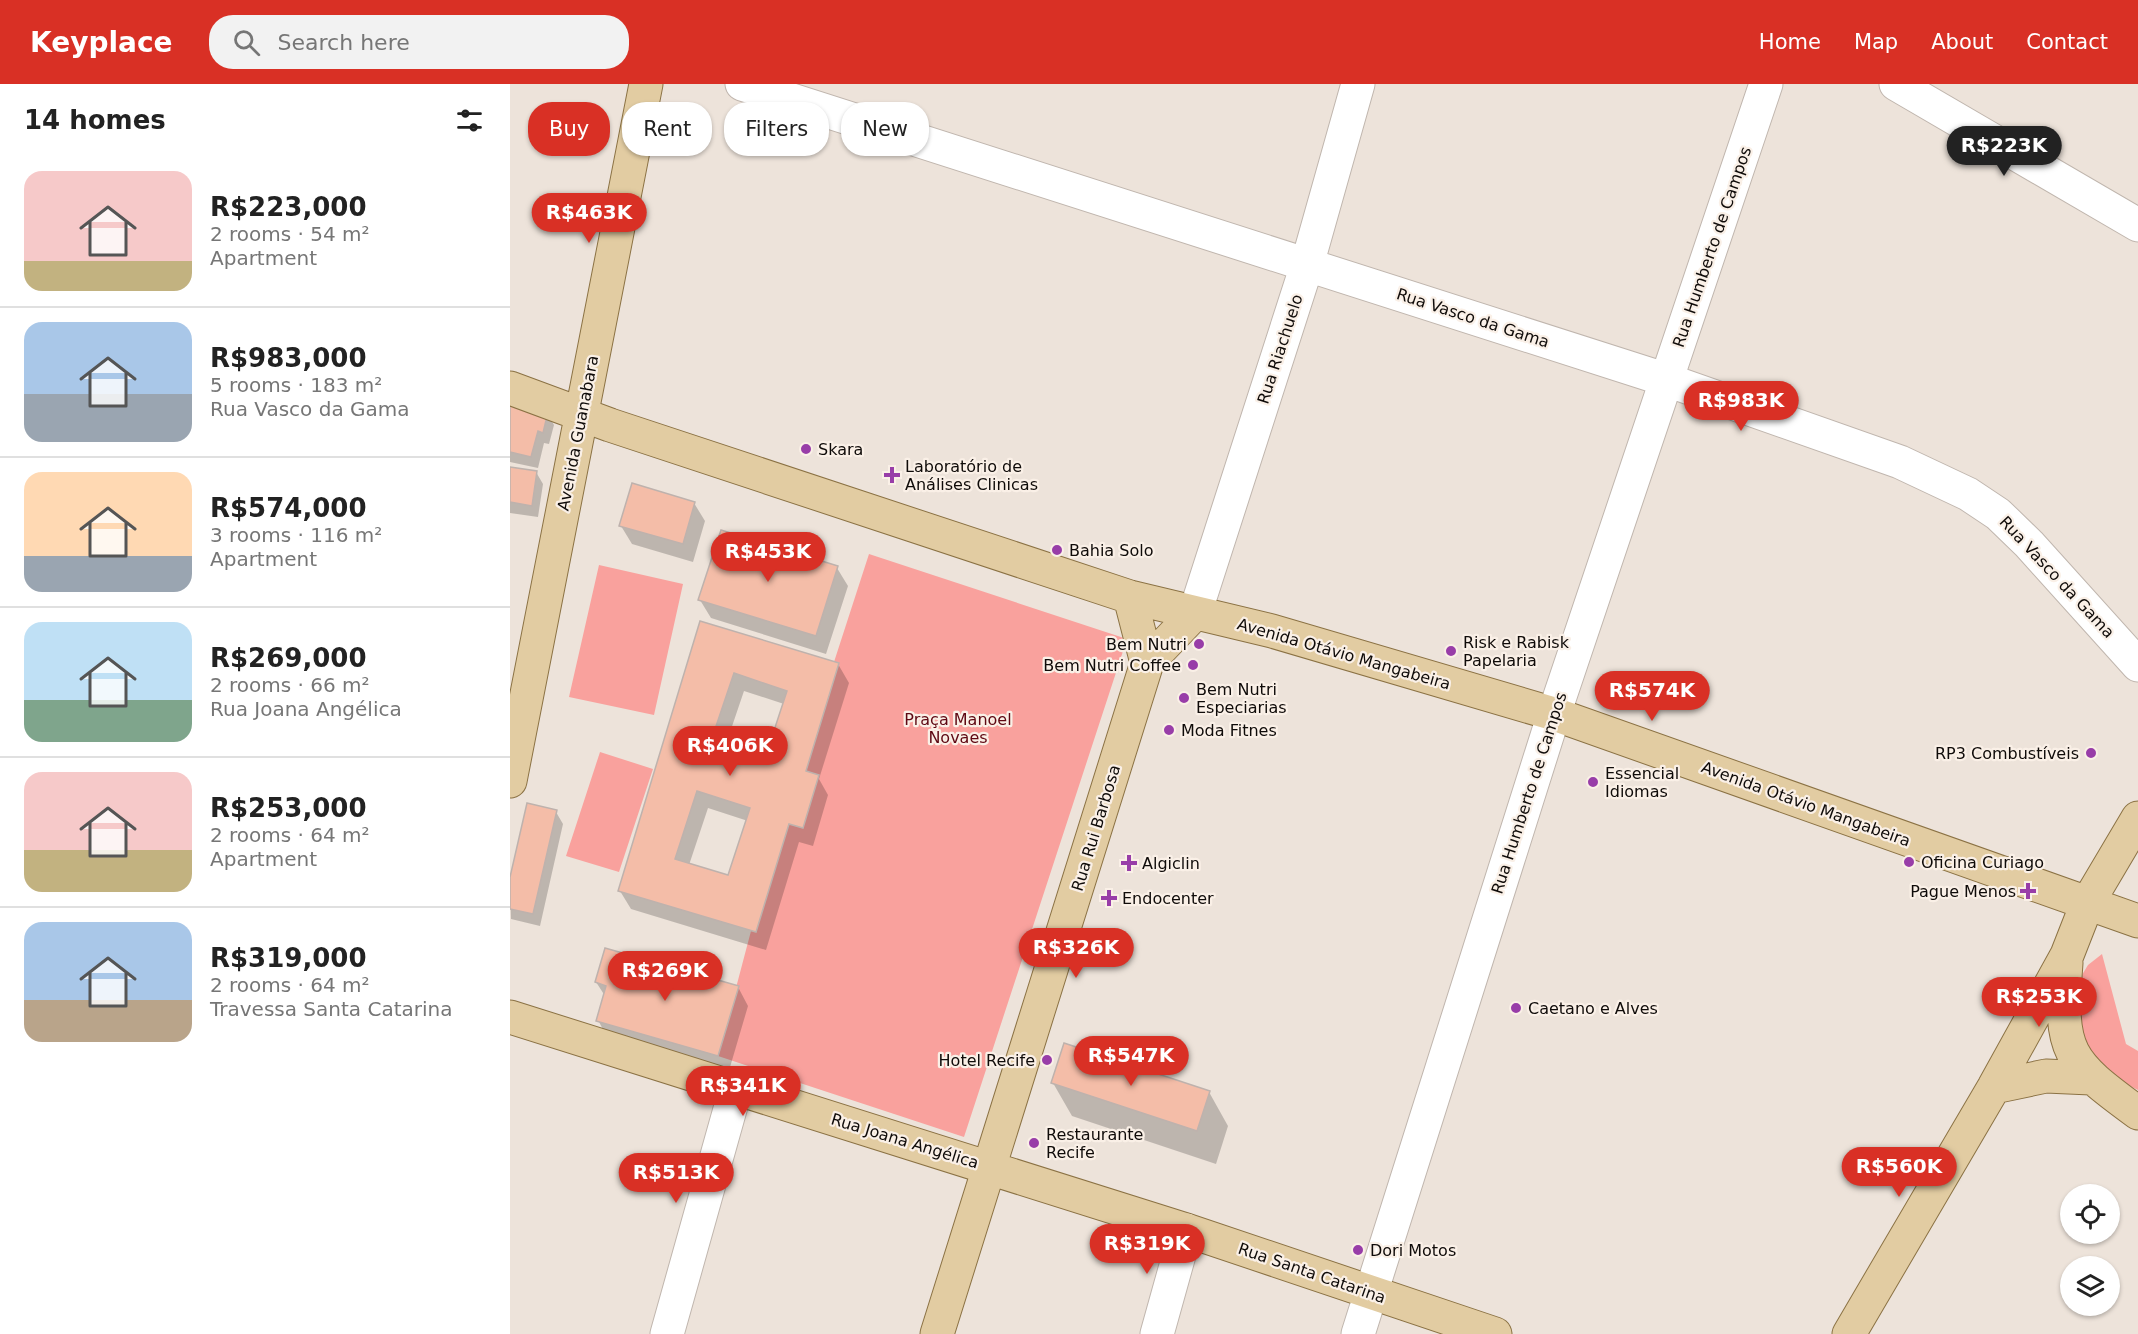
<!DOCTYPE html>
<meta charset="utf-8">
<style>
body{margin:0;font-family:"DejaVu Sans",sans-serif;background:#f2f2f2;color:#222;height:100vh;display:flex;flex-direction:column;font-size:22px;white-space:nowrap}
*{box-sizing:border-box;margin:0}
p{font-size:20px;color:#767676}
.icon{flex:none;width:33px;height:33px;fill:none;stroke:currentColor;stroke-width:2;stroke-linecap:round;stroke-linejoin:round}
.map{position:relative;flex:1;overflow:hidden}
.side{display:flex;flex-direction:column;background:#fff;width:510px}
.side>*{flex:none}
.banner{position:absolute;left:18px;top:18px;width:570px;height:54px;display:flex;gap:12px}
.tools{position:absolute;left:1550px;top:1100px;display:grid;gap:12px}
.tools a{display:grid;place-items:center;width:60px;height:60px;border-radius:50%;background:#fff;box-shadow:0 2px 4px #0004;font-size:30px}
.price{position:absolute;translate:-50% -51px;padding:0 14px;border-radius:21px;background:#d93025;color:#fff;font-size:20px;line-height:39px;filter:drop-shadow(0 2px 3px #0008)}
.price::after{content:'';position:absolute;left:50%;top:36px;width:18px;height:14px;margin-left:-9px;background:inherit;clip-path:polygon(0 0,100% 0,50% 100%)}
.price.on{background:#222;color:#fff}
ul{padding:0;list-style:none}
li{display:flex;align-items:center;gap:18px;height:150px;padding:0 24px}
li+li{border-top:2px solid #e0e0e0}
li span{display:grid;place-items:center;flex:none;width:168px;height:120px;border-radius:18px;color:#555}
li>.icon{margin-inline-start:auto}
span .icon{width:72px;height:72px;fill:#fffc;stroke-width:1}
li b{font-size:26px}
h2{display:flex;justify-content:space-between;align-items:center;height:72px;padding:0 24px;font-size:26px}
.tag{padding:0 21px;border-radius:24px;background:#fff;box-shadow:0 2px 4px #0004;font-size:21px;line-height:54px}
.tag.on{background:#d93025;color:#fff}
header{display:flex;align-items:center;gap:36px;box-sizing:border-box;height:84px;padding:0 30px;background:#d93025;color:#fff}
header strong{font-size:28px}
nav{display:flex;gap:33px;margin-inline-start:auto;font-size:21px}
.search{width:420px;height:54px;background:#f2f2f2;display:flex;align-items:center;gap:15px;box-sizing:border-box;padding:0 21px;border-radius:24px;color:#767676;font-size:22px}
main{display:flex;flex:1;min-height:0}
.map>svg:first-child{display:block}
</style>
<header>
<strong>Keyplace</strong>
<div class="search"><svg class="icon" aria-label="search" viewBox="0 0 24 24"><circle cx="10" cy="10" r="6"/><path d="M15 15l6 6"/></svg>Search here</div>
<nav><a>Home</a><a>Map</a><a>About</a><a>Contact</a></nav>
</header>
<main>
<section class="side">
<h2>14 homes<svg class="icon" aria-label="filters" viewBox="0 0 24 24"><path d="M4 7h16M4 17h16"/><circle cx="9" cy="7" r="2"/><circle cx="15" cy="17" r="2"/></svg></h2>
<ul>
<li><span style="background:linear-gradient(#f6c9c9 75%,#c2b280 0)"><svg class="icon" aria-label="home" viewBox="0 0 24 24"><path d="M3 11l9-7 9 7M6 9v11h12V9"/></svg></span><div><b>R$223,000</b><p>2 rooms · 54 m²</p><p>Apartment</p></div></li>
<li><span style="background:linear-gradient(#a9c7e8 60%,#9aa5b1 0)"><svg class="icon" aria-label="home" viewBox="0 0 24 24"><path d="M3 11l9-7 9 7M6 9v11h12V9"/></svg></span><div><b>R$983,000</b><p>5 rooms · 183 m²</p><p>Rua Vasco da Gama</p></div></li>
<li><span style="background:linear-gradient(#ffd9b3 70%,#9aa5b1 0)"><svg class="icon" aria-label="home" viewBox="0 0 24 24"><path d="M3 11l9-7 9 7M6 9v11h12V9"/></svg></span><div><b>R$574,000</b><p>3 rooms · 116 m²</p><p>Apartment</p></div></li>
<li><span style="background:linear-gradient(#bfe0f5 65%,#7fa58c 0)"><svg class="icon" aria-label="home" viewBox="0 0 24 24"><path d="M3 11l9-7 9 7M6 9v11h12V9"/></svg></span><div><b>R$269,000</b><p>2 rooms · 66 m²</p><p>Rua Joana Angélica</p></div></li>
<li><span style="background:linear-gradient(#f6c9c9 65%,#c2b280 0)"><svg class="icon" aria-label="home" viewBox="0 0 24 24"><path d="M3 11l9-7 9 7M6 9v11h12V9"/></svg></span><div><b>R$253,000</b><p>2 rooms · 64 m²</p><p>Apartment</p></div></li>
<li><span style="background:linear-gradient(#a9c7e8 65%,#b9a48a 0)"><svg class="icon" aria-label="home" viewBox="0 0 24 24"><path d="M3 11l9-7 9 7M6 9v11h12V9"/></svg></span><div><b>R$319,000</b><p>2 rooms · 64 m²</p><p>Travessa Santa Catarina</p></div></li>
</ul>
</section>
<div class="map">
<svg width="1628" height="1250" viewBox="0 0 1628 1250">
<rect width="100%" height="100%" fill="#ede3da"/>
<path fill="#f9a19d" d="M359,470L617,555L454,1053L208,972L241,847L246,848L279,740L293,744L296,687L329,579L324,578Z
M89,481L173,500L144,631L59,613Z
M90,668L143,685L109,788L56,772Z
M1592,870L1616,960L1628,967V1006L1575,980L1561,909L1578,881Z"/>
<path fill="#0003" fill-rule="evenodd" d="M0,320L37,329L44,341L39,360L34,359L28,384L0,378Z
M0,385L26,388L33,400L28,433L0,429Z
M184,419L195,437L183,478L122,460L111,442Z
M327,484L338,502L316,570L201,534L190,516Z
M191,539L328,580L339,599L309,695L318,711L303,762L289,758L256,866L121,825L110,807ZM234,607L274,620L256,676L215,663ZM198,724L238,737L219,793L179,781Z
M46,728L53,740L30,842L1,835L0,799Z
M86,898L228,903L238,922L218,990L98,955L88,936L95,912Z
M543,999L699,1008L718,1042L706,1080L562,1032Z"/>
<path fill="#f4bda8" stroke="#beb2ad" stroke-width="1.5" fill-rule="evenodd" d="M0,318L38,328L33,349L28,347L21,373L0,368Z
M0,383L27,387L22,422L0,418Z
M122,399L185,418L173,460L109,442Z
M211,446L328,482L306,552L188,516Z
M190,537L329,579L296,687L309,691L293,744L279,740L246,848L108,807ZM224,589L277,607L255,674L201,657ZM187,707L240,724L218,791L165,775Z
M17,719L47,726L23,830L0,825V793Z
M95,864L229,902L208,972L86,937L96,902L85,898Z
M554,959L700,1007L687,1047L541,999Z"/>
<g fill="none" stroke-linecap="round" stroke-linejoin="round">
<defs>
<path id="minor" d="M232,0L1157,296L1390,378L1458,410L1488,430L1519,460L1628,581
M1386,0L1628,141
M685,529L797,181L848,0
M157,1250L226,1004
M647,1250L676,1146
M848,1250L1044,630L1256,0"/>
<path id="major" d="M0,304L100,341L620,513L762,547L1044,630L1628,837
M620,513L637,579
M0,697L136,0
M1556,879C1549,969 1557,977 1628,1029
M0,933L676,1146L985,1250
M1484,1003L1536,992L1581,994
M427,1250L637,579L685,529
M1339,1250L1484,1003L1557,871L1577,820L1628,734"/>
</defs>
<use href="#minor" stroke="#c0b6ae" stroke-width="35"/>
<use href="#major" stroke="#8b7244" stroke-width="35"/>
<use href="#minor" stroke="#fff" stroke-width="33"/>
<use href="#major" stroke="#e2cca2" stroke-width="33"/>
</g>
<g fill="#983da8" stroke="#faf0e7" stroke-width="2">
<circle cx="296" cy="365" r="6"/>
<path d="M379 382h6v6h6v6h-6v6h-6v-6h-6v-6h6z"/>
<circle cx="547" cy="466" r="6"/>
<circle cx="689" cy="560" r="6"/>
<circle cx="941" cy="567" r="6"/>
<circle cx="683" cy="581" r="6"/>
<circle cx="674" cy="614" r="6"/>
<circle cx="659" cy="646" r="6"/>
<circle cx="1581" cy="669" r="6"/>
<circle cx="1083" cy="698" r="6"/>
<circle cx="1399" cy="778" r="6"/>
<path d="M616 770h6v6h6v6h-6v6h-6v-6h-6v-6h6z"/>
<path d="M1515 798h6v6h6v6h-6v6h-6v-6h-6v-6h6z"/>
<path d="M596 805h6v6h6v6h-6v6h-6v-6h-6v-6h6z"/>
<circle cx="1006" cy="924" r="6"/>
<circle cx="537" cy="976" r="6"/>
<circle cx="524" cy="1059" r="6"/>
<circle cx="848" cy="1166" r="6"/>
</g>
<g text-anchor="middle" dominant-baseline="central" stroke-width="4.5" stroke-linejoin="round" paint-order="stroke">
<g font-size="16" fill="#0f0b09" stroke="#faf0e7">
<text transform="translate(1202 163) rotate(-71)">Rua Humberto de Campos</text>
<text transform="translate(963 234) rotate(18)">Rua Vasco da Gama</text>
<text transform="translate(770 265) rotate(-72)">Rua Riachuelo</text>
<text transform="translate(68 349) rotate(-79)">Avenida Guanabara</text>
<text transform="translate(1547 493) rotate(47)">Rua Vasco da Gama</text>
<text transform="translate(834 570) rotate(16)">Avenida Otávio Mangabeira</text>
<text transform="translate(1019 709) rotate(-72)">Rua Humberto de Campos</text>
<text transform="translate(1296 720) rotate(20)">Avenida Otávio Mangabeira</text>
<text transform="translate(586 744) rotate(-73)">Rua Rui Barbosa</text>
<text transform="translate(395 1057) rotate(17)">Rua Joana Angélica</text>
<text transform="translate(802 1189) rotate(19)">Rua Santa Catarina</text>
</g>
<g font-size="16" fill="#0f0b09" stroke="#faf0e7" text-anchor="start">
<text x="308" y="365">Skara</text>
<text x="395" y="382">Laboratório de<tspan x="395" dy="18">Análises Clinicas</tspan></text>
<text x="559" y="466">Bahia Solo</text>
<text x="953" y="558">Risk e Rabisk<tspan x="953" dy="18">Papelaria</tspan></text>
<text x="677" y="560" text-anchor="end">Bem Nutri</text>
<text x="671" y="581" text-anchor="end">Bem Nutri Coffee</text>
<text x="686" y="605">Bem Nutri<tspan x="686" dy="18">Especiarias</tspan></text>
<text x="671" y="646">Moda Fitnes</text>
<text x="1569" y="669" text-anchor="end">RP3 Combustíveis</text>
<text x="1095" y="689">Essencial<tspan x="1095" dy="18">Idiomas</tspan></text>
<text x="1411" y="778">Oficina Curiago</text>
<text x="632" y="779">Algiclin</text>
<text x="1506" y="807" text-anchor="end">Pague Menos</text>
<text x="612" y="814">Endocenter</text>
<text x="1018" y="924">Caetano e Alves</text>
<text x="525" y="976" text-anchor="end">Hotel Recife</text>
<text x="536" y="1050">Restaurante<tspan x="536" dy="18">Recife</tspan></text>
<text x="860" y="1166">Dori Motos</text>
</g>
<g font-size="16" fill="#5f0813" stroke="#faf0e7">
<text x="448" y="635">Praça Manoel<tspan x="448" dy="18">Novaes</tspan></text>
</g>
</g>
</svg>
<div class="tools">
<a><svg class="icon" aria-label="locate" viewBox="0 0 24 24"><circle cx="12" cy="12" r="6"/><path d="M12 2v4M12 18v4M2 12h4M18 12h4"/></svg></a>
<a><svg class="icon" aria-label="layers" viewBox="0 0 24 24"><path d="M12 4l9 5-9 5-9-5zM3 14l9 5 9-5"/></svg></a>
</div>
<b class="price on" style="left:1494px;top:93px">R$223K</b>
<b class="price" style="left:79px;top:160px">R$463K</b>
<b class="price" style="left:1231px;top:348px">R$983K</b>
<b class="price" style="left:258px;top:499px">R$453K</b>
<b class="price" style="left:1142px;top:638px">R$574K</b>
<b class="price" style="left:220px;top:693px">R$406K</b>
<b class="price" style="left:566px;top:895px">R$326K</b>
<b class="price" style="left:155px;top:918px">R$269K</b>
<b class="price" style="left:1529px;top:944px">R$253K</b>
<b class="price" style="left:621px;top:1003px">R$547K</b>
<b class="price" style="left:233px;top:1033px">R$341K</b>
<b class="price" style="left:1389px;top:1114px">R$560K</b>
<b class="price" style="left:166px;top:1120px">R$513K</b>
<b class="price" style="left:637px;top:1191px">R$319K</b>
<div class="banner">
<a class="tag on">Buy</a>
<a class="tag">Rent</a>
<a class="tag">Filters</a>
<a class="tag">New</a>
</div>
</div>
</main>
